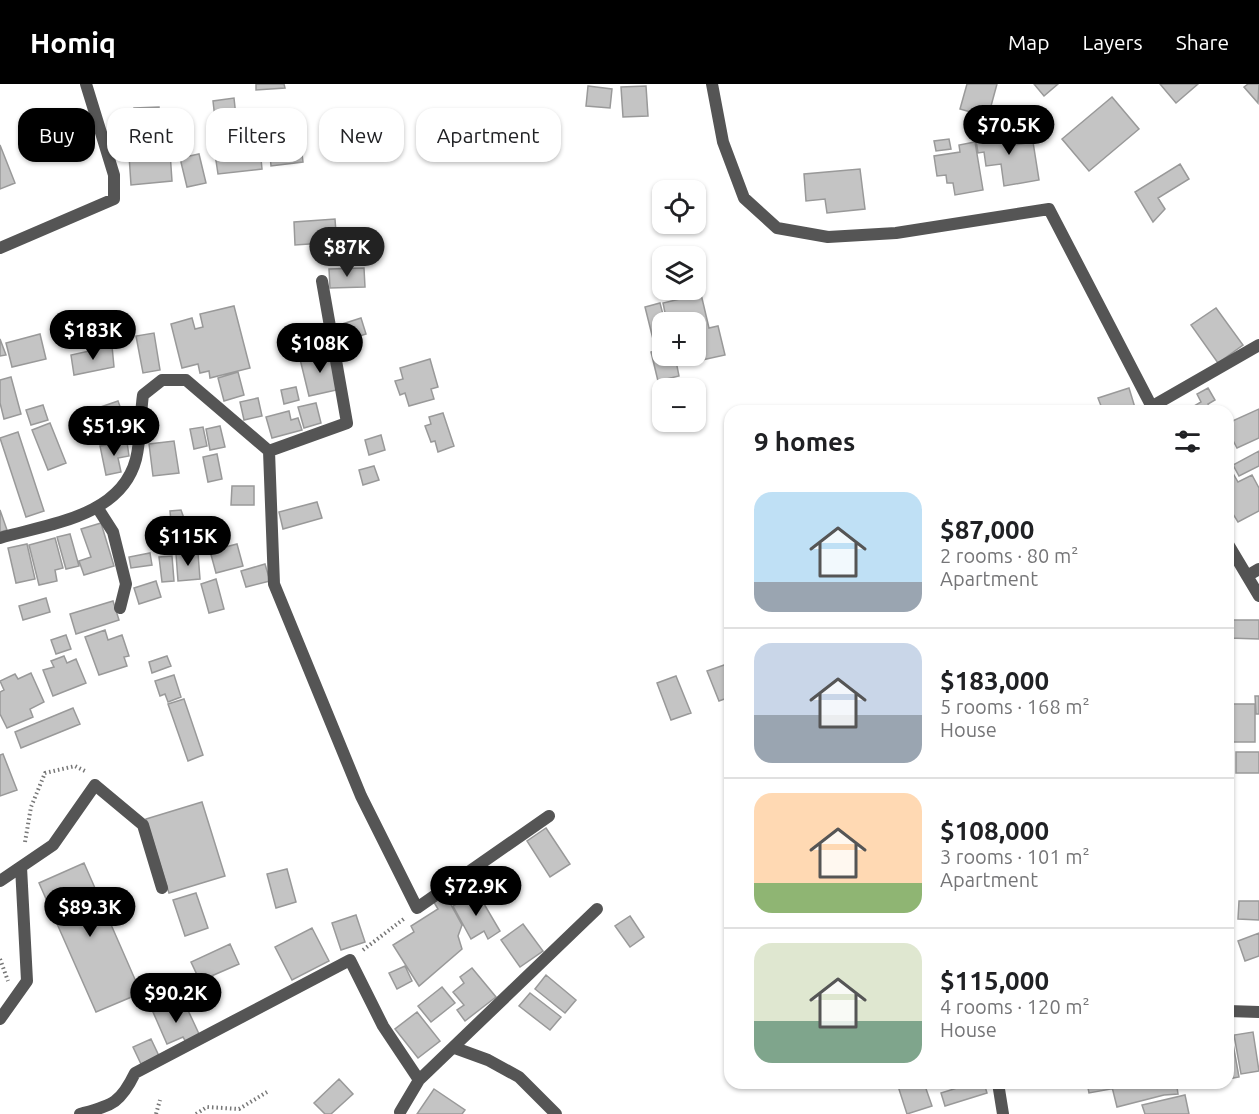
<!DOCTYPE html>
<meta charset="utf-8">
<style>
body{margin:0;font-family:Ubuntu,sans-serif;background:#f2f2f2;color:#202124;height:100vh;display:flex;flex-direction:column;font-size:22px;white-space:nowrap}
*{box-sizing:border-box;margin:0}
p{font-size:20px;color:#757577}
.icon{flex:none;width:33px;height:33px;fill:none;stroke:currentColor;stroke-width:2;stroke-linecap:round;stroke-linejoin:round}
.map{position:relative;flex:1;overflow:hidden}
.panel{position:absolute;left:724px;top:321px;width:510px;height:684px;display:flex;flex-direction:column;background:#fff;border-radius:18px;box-shadow:0 2px 4px #0004}
.panel>*{flex:none}
.hud{position:absolute;left:18px;top:24px;width:570px;height:54px;display:flex;gap:12px}
.fabs{position:absolute;left:652px;top:96px;display:grid;gap:12px}
.fabs a{display:grid;place-items:center;width:54px;height:54px;border-radius:12px;background:#fff;box-shadow:0 2px 4px #0004;font-size:30px}
.price{position:absolute;translate:-50% -51px;padding:0 14px;border-radius:21px;background:#000;color:#fff;font-size:20px;line-height:39px;filter:drop-shadow(0 2px 3px #0008)}
.price::after{content:'';position:absolute;left:50%;top:36px;width:18px;height:14px;margin-left:-9px;background:inherit;clip-path:polygon(0 0,100% 0,50% 100%)}
.price.selected{background:#222;color:#fff}
ul{padding:0;list-style:none}
li{display:flex;align-items:center;gap:18px;height:150px;padding:0 30px}
li+li{border-top:2px solid #e0e0e0}
li span{display:grid;place-items:center;flex:none;width:168px;height:120px;border-radius:18px;color:#555}
li>.icon{margin-inline-start:auto}
span .icon{width:72px;height:72px;fill:#fffc;stroke-width:1}
li b{font-size:26px}
h2{display:flex;justify-content:space-between;align-items:center;height:72px;padding:0 30px;font-size:26px}
.pill{padding:0 21px;border-radius:18px;background:#fff;box-shadow:0 2px 4px #0004;font-size:21px;line-height:54px}
.pill.selected{background:#000;color:#fff}
header{display:flex;align-items:center;gap:36px;box-sizing:border-box;height:84px;padding:0 30px;background:#000;color:#fff}
header strong{font-size:28px}
nav{display:flex;gap:33px;margin-inline-start:auto;font-size:21px}
.map>svg:first-child{display:block}
</style>
<header>
<strong>Homiq</strong>
<nav><a>Map</a><a>Layers</a><a>Share</a></nav>
</header>
<div class="map">
<svg width="1259" height="1030" viewBox="0 0 1259 1030">
<rect width="100%" height="100%" fill="#fff"/>
<path fill="#c4c4c4" stroke="#999" stroke-width="1.5" d="M256,0H284L285,4L256,6Z
M967,0H997L988,33L960,25Z
M1034,0H1058L1044,12Z
M1160,0H1198L1176,19Z
M1248,0H1259L1258,19L1244,3Z
M588,2L612,5L610,24L586,22Z
M646,2L648,32L623,33L621,3Z
M1112,13L1139,45L1089,87L1062,55Z
M234,14L237,42L216,44L213,17Z
M159,23L160,53L135,54L134,24Z
M299,44L303,78L271,82L268,48Z
M1008,44L1010,54L1014,53L1015,61L1033,58L1039,96L1004,102L1001,80L986,82L984,68L978,69L975,49Z
M259,54L262,85L218,90L215,70L239,67L238,57Z
M949,55L951,65L936,67L934,57Z
M975,58L983,106L955,111L953,99H947L946,91L937,92L934,72L960,68L959,61Z
M0,61L15,99L0,105Z
M170,68L172,97L131,101L129,71Z
M199,70L206,99L187,103L180,74Z
M1180,80L1189,95L1158,114L1165,125L1153,138L1135,108Z
M860,85L865,125L827,129L825,115L806,117L804,90Z
M335,135L336,149L324,150V159L295,161L294,138Z
M364,184L365,203L330,204L329,185Z
M701,210L709,244L718,242L725,271L679,281L677,272H696V238H678L677,232L666,234L663,219Z
M660,219L665,238L663,257L654,259L645,223Z
M234,222L250,284L210,294L209,287L200,289L198,280L182,284L171,240L192,234L195,245L203,243L200,230Z
M1216,224L1243,261L1218,279L1191,241Z
M361,234L366,250L344,257L339,241Z
M154,249L160,286L143,289L136,252Z
M40,250L46,275L12,283L6,259Z
M0,255L6,271L0,272Z
M112,262L114,283L74,291L71,271Z
M663,265V272H675L679,292L658,297L651,268Z
M332,268L341,305L309,312L300,275Z
M430,275L438,303L431,305L434,315L409,322L405,309L400,311L395,297L403,295L400,284Z
M238,288L244,311L224,317L218,294Z
M11,293L21,330L4,335L0,319V296Z
M296,303L299,316L284,320L281,306Z
M1129,304L1136,327H1103L1098,314Z
M1208,304L1215,316L1208,320L1212,327H1196L1194,322L1201,318L1197,310Z
M258,314L262,332L244,336L240,318Z
M118,317L122,328L92,339L89,327Z
M316,319L321,339L304,344L298,323Z
M43,321L48,336L31,341L26,326Z
M1259,325V354L1237,364L1228,347V339Z
M289,327L291,336L298,334L302,346L272,354L266,333Z
M443,329L454,362L438,368L435,357L431,358L425,342L431,340L429,333Z
M129,334L134,348L106,358L101,344Z
M50,339L66,379L48,386L32,346Z
M220,342L225,363L210,366L206,345Z
M203,343L207,362L194,365L190,345Z
M18,348L44,427L26,433L0,354Z
M381,351L385,366L369,371L365,356Z
M174,357L179,389L153,392L149,360Z
M127,358L129,372L118,374L121,388L106,391L100,362Z
M1259,367V382L1239,392L1233,381Z
M217,370L222,395L208,398L203,373Z
M374,382L379,396L363,401L359,386Z
M1230,384L1238,398L1252,391L1259,404V427L1238,438L1228,422Z
M232,402H254V421H231Z
M317,418L322,434L283,445L279,428Z
M0,426L7,446L0,448Z
M181,426L185,437L171,438L170,427Z
M101,439L114,482L84,491L79,477L91,473L81,445Z
M70,450L79,482L66,485L57,453Z
M55,454L63,484L55,486L57,497L39,501L29,461Z
M27,460L35,495L16,499L8,464Z
M237,460L243,482L216,489L210,467Z
M150,469L152,481L131,484L129,473Z
M198,469L200,495L178,497L176,470Z
M172,472L174,497L162,498L159,473Z
M265,480L270,497L246,503L241,487Z
M216,495L224,525L209,529L201,500Z
M156,497L161,513L139,520L134,504Z
M46,514L50,528L23,536L19,522Z
M113,517L119,536L76,550L70,530Z
M1228,536H1259V555L1228,554Z
M105,546L108,556L122,551L129,572L124,573L127,582L99,591L85,553Z
M66,551L71,565L56,570L51,556Z
M64,572L67,579L76,575L86,599L53,612L43,586L54,583L51,577Z
M167,572L171,582L152,589L149,578Z
M727,580L730,588V613L719,617L707,587Z
M31,589L44,618L30,625L33,633L7,644L0,630V608L4,606L0,597L15,590L18,595Z
M174,591L181,613L168,618L165,610L160,612L155,597Z
M676,592L691,629L671,636L657,599Z
M1255,612H1259V630H1256Z
M184,615L203,671L188,677L168,620Z
M1228,620H1255V658H1228Z
M73,624L80,640L21,664L15,648Z
M1236,668H1259V689H1236Z
M3,670L17,706L0,712V671Z
M202,718L225,792L169,809L146,735Z
M546,744L570,780L550,793L527,757Z
M84,779L141,909L96,928L39,799Z
M287,785L296,818L276,824L267,790Z
M444,808L462,841L458,852L462,865L419,902L393,861L414,848L411,842L438,825L432,815Z
M477,808L500,847L488,855L484,847L471,855L453,822Z
M196,809L208,844L185,852L173,816Z
M1239,817H1259V836L1238,835Z
M356,831L365,858L341,866L332,839Z
M630,832L644,853L630,863L615,842Z
M523,840L543,867L520,883L501,856Z
M312,844L329,877L292,896L275,863Z
M1259,849V872L1245,877L1238,857Z
M230,860L239,880L200,897L191,878Z
M405,882L412,897L397,905L389,889Z
M472,884L496,913L465,937L457,926L464,921L453,908L464,899L460,893Z
M546,891L576,916L565,929L535,905Z
M442,903L455,919L431,938L418,922Z
M530,909L561,933L550,946L519,922Z
M174,918L178,926L186,922L200,952L186,958L183,953L167,960L153,928Z
M417,928L440,957L418,974L395,945Z
M1253,948L1259,987L1241,990L1234,951Z
M151,955L159,972L141,980L133,963Z
M1233,960L1239,993L1228,995V961Z
M339,995L353,1010L331,1030H325L314,1019Z
M897,999H924L932,1022L907,1030Z
M973,999H984L987,1009L945,1022L941,1009Z
M1087,999H1110L1111,1005L1089,1009Z
M1111,999H1195L1177,1003L1178,1010L1164,1011L1117,1023Z
M434,1005L465,1026L462,1030H417Z
M1185,1011L1189,1030H1145L1142,1021Z"/>
<g fill="none" stroke-linecap="round" stroke-linejoin="round">
<path stroke="#777" stroke-width="4" stroke-dasharray="1.5 3" stroke-linecap="butt" d="M25,758L31,723L45,689L75,682L85,687
M363,866L405,834
M0,875L8,897
M156,1030L160,1016
M196,1030L207,1023L239,1025L267,1008"/>
<path stroke="#555" stroke-width="12" d="M712,0L723,58L744,114L777,144L828,153L896,149L1049,125L1154,327
M0,164L114,115V91L86,0
M1151,323L1259,261
M269,367L274,500L361,712L417,824L549,732
M97,423L113,448L126,500L120,524
M0,454C48,440 121,433 136,375C141,355 140,332 143,311L162,296H186L269,367L347,339L322,197
M1228,460L1259,512
M1247,492L1259,485
M0,797L53,761L95,701L143,741L162,804
M1228,927L1259,928
M0,935L27,897L21,783
M455,964L488,976L519,993L556,1030
M998,999L1003,1030
M400,1028L419,996L597,825
M80,1030C112,1021 120,1020 135,989L350,876L383,942L419,996"/>
</g>
</svg>
<div class="fabs">
<a><svg class="icon" aria-label="locate" viewBox="0 0 24 24"><circle cx="12" cy="12" r="6"/><path d="M12 2v4M12 18v4M2 12h4M18 12h4"/></svg></a>
<a><svg class="icon" aria-label="layers" viewBox="0 0 24 24"><path d="M12 4l9 5-9 5-9-5zM3 14l9 5 9-5"/></svg></a>
<a>+</a>
<a>−</a>
</div>
<b class="price" style="left:1009px;top:72px">$70.5K</b>
<b class="price selected" style="left:347px;top:194px">$87K</b>
<b class="price" style="left:93px;top:277px">$183K</b>
<b class="price" style="left:320px;top:290px">$108K</b>
<b class="price" style="left:114px;top:373px">$51.9K</b>
<b class="price" style="left:188px;top:483px">$115K</b>
<b class="price" style="left:476px;top:833px">$72.9K</b>
<b class="price" style="left:90px;top:854px">$89.3K</b>
<b class="price" style="left:176px;top:940px">$90.2K</b>
<div class="hud">
<a class="pill selected">Buy</a>
<a class="pill">Rent</a>
<a class="pill">Filters</a>
<a class="pill">New</a>
<a class="pill">Apartment</a>
</div>
<section class="panel">
<h2>9 homes<svg class="icon" aria-label="filters" viewBox="0 0 24 24"><path d="M4 7h16M4 17h16"/><circle cx="9" cy="7" r="2"/><circle cx="15" cy="17" r="2"/></svg></h2>
<ul>
<li><span style="background:linear-gradient(#bfe0f5 75%,#9aa5b1 0)"><svg class="icon" aria-label="home" viewBox="0 0 24 24"><path d="M3 11l9-7 9 7M6 9v11h12V9"/></svg></span><div><b>$87,000</b><p>2 rooms · 80 m²</p><p>Apartment</p></div></li>
<li><span style="background:linear-gradient(#c9d6e8 60%,#9aa5b1 0)"><svg class="icon" aria-label="home" viewBox="0 0 24 24"><path d="M3 11l9-7 9 7M6 9v11h12V9"/></svg></span><div><b>$183,000</b><p>5 rooms · 168 m²</p><p>House</p></div></li>
<li><span style="background:linear-gradient(#ffd9b3 75%,#8fb573 0)"><svg class="icon" aria-label="home" viewBox="0 0 24 24"><path d="M3 11l9-7 9 7M6 9v11h12V9"/></svg></span><div><b>$108,000</b><p>3 rooms · 101 m²</p><p>Apartment</p></div></li>
<li><span style="background:linear-gradient(#dfe7d0 65%,#7fa58c 0)"><svg class="icon" aria-label="home" viewBox="0 0 24 24"><path d="M3 11l9-7 9 7M6 9v11h12V9"/></svg></span><div><b>$115,000</b><p>4 rooms · 120 m²</p><p>House</p></div></li>
</ul>
</section>
</div>
